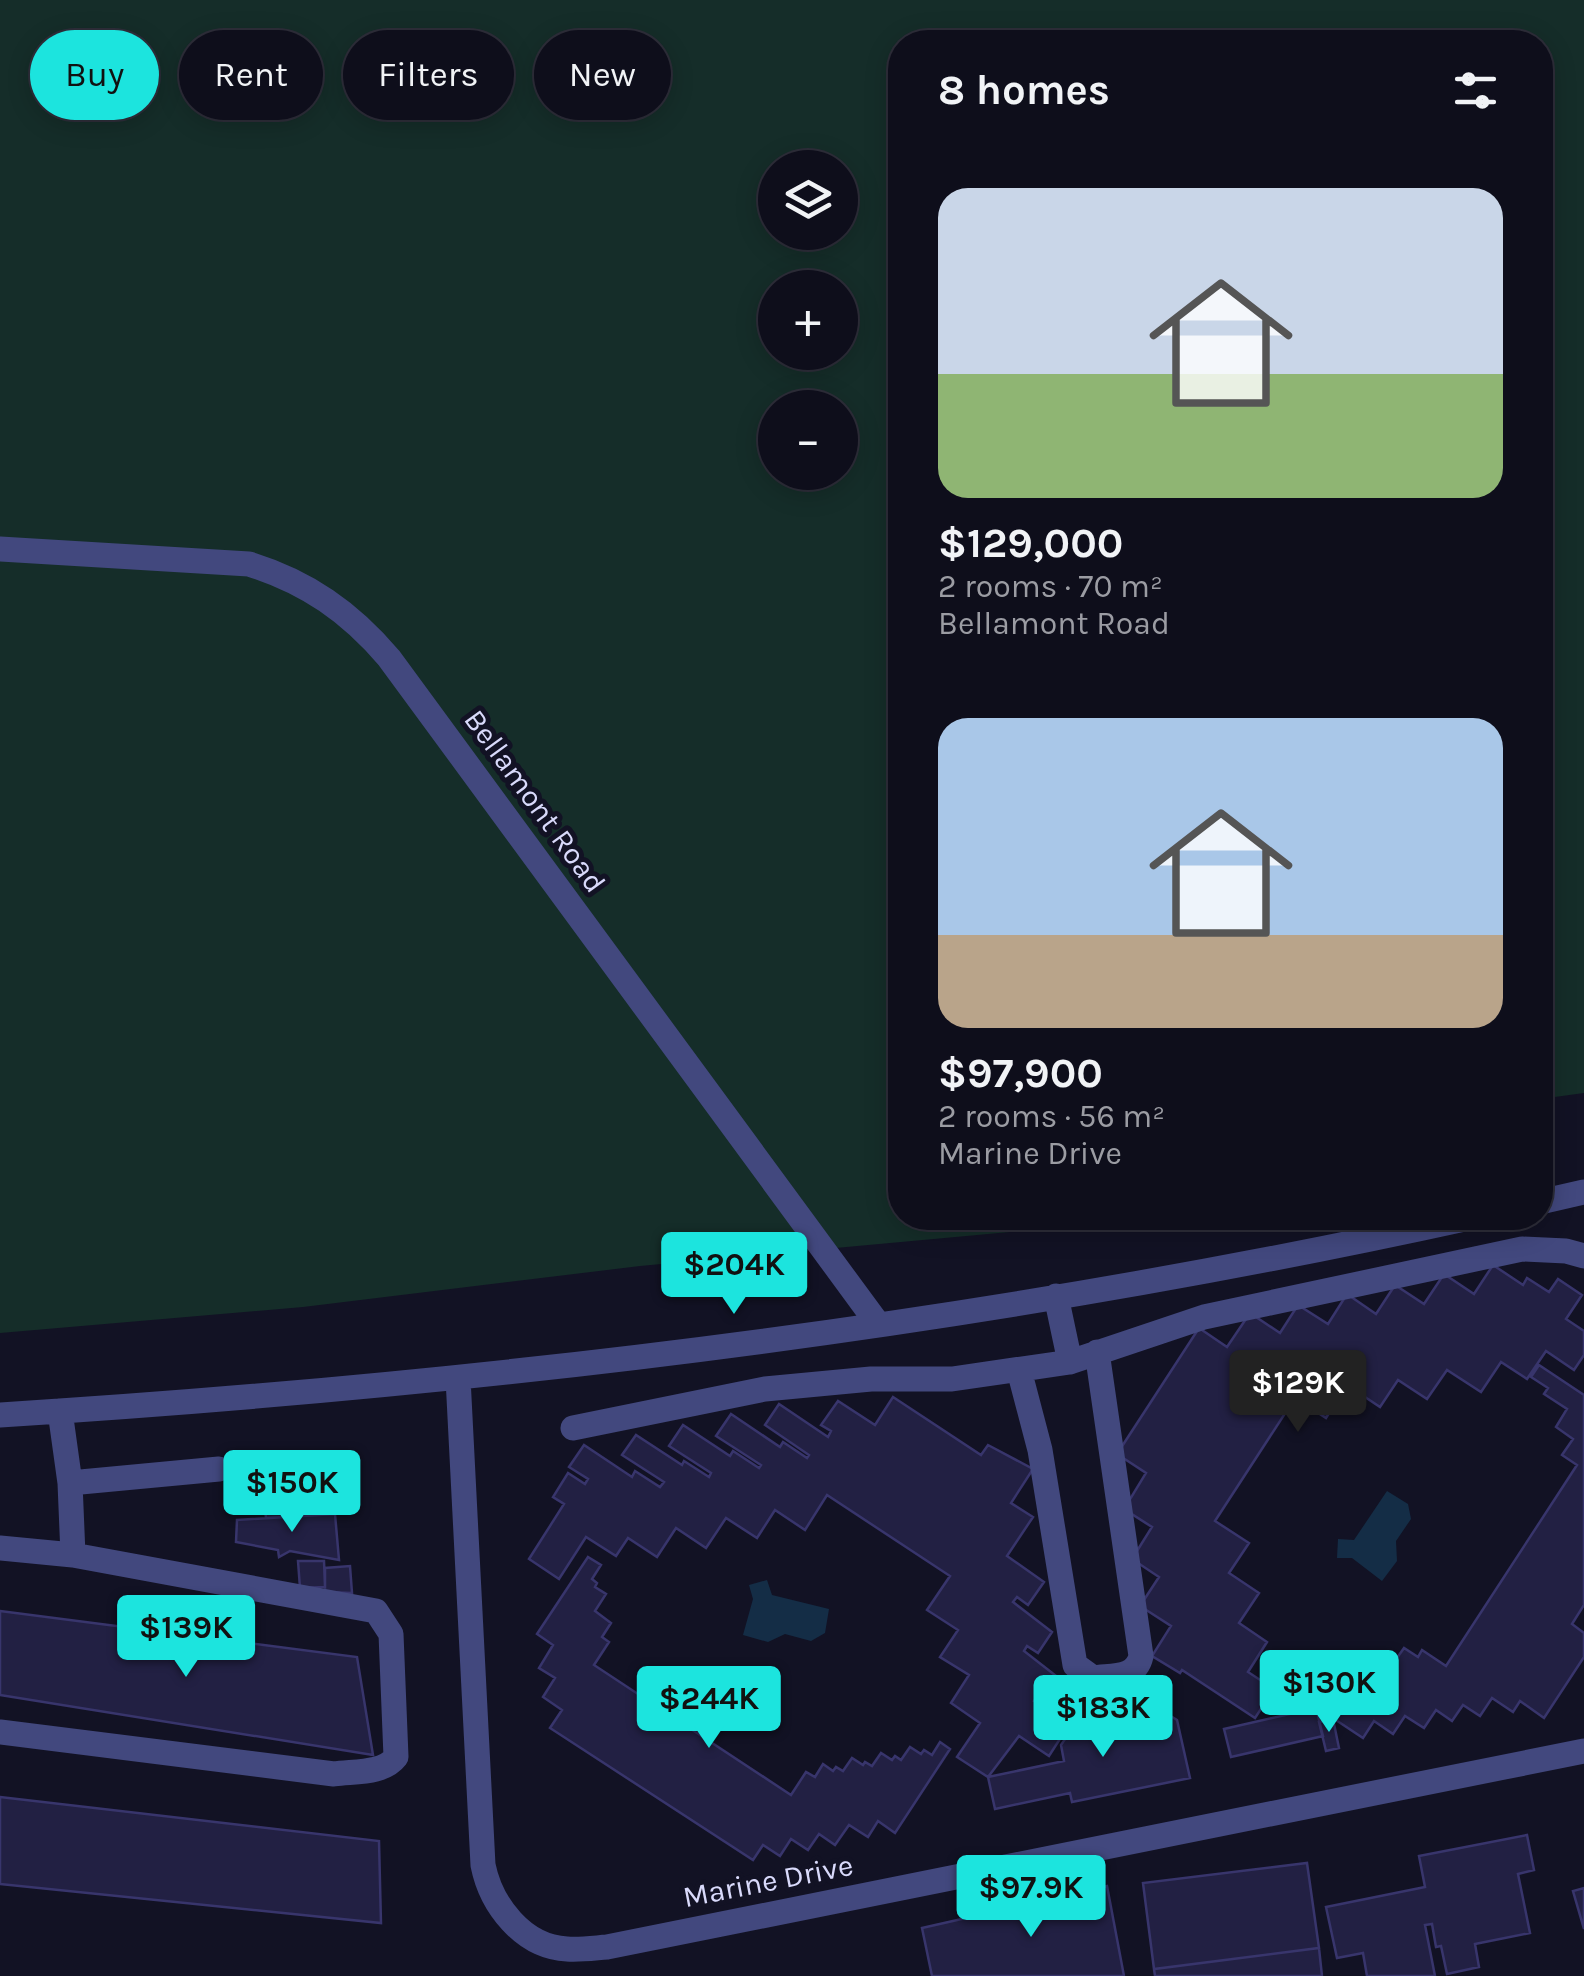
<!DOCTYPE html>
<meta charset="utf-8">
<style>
body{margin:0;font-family:Karla,sans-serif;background:#1c1c28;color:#f1f3f6;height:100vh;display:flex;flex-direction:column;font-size:38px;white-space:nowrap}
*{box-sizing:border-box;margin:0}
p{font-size:32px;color:#9b9ca3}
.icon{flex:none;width:55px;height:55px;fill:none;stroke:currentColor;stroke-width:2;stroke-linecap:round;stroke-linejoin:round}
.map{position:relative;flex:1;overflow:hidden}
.sheet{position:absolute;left:888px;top:30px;width:665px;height:1200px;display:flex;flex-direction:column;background:#0e0e1b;border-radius:40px;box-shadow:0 5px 25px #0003,0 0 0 2px #2e2e3a}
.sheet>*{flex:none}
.hud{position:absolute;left:30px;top:30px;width:708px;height:90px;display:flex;gap:20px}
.buttons{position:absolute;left:758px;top:150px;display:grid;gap:20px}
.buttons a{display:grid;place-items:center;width:100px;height:100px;border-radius:50%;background:#0e0e1b;box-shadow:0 5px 25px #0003,0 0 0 2px #2e2e3a;font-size:50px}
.price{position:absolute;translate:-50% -85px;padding:0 22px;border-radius:10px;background:#1ce4de;color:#111;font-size:32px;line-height:65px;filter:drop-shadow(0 2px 5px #0008)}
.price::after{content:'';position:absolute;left:50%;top:60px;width:30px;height:22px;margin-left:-15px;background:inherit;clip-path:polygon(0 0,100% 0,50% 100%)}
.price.active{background:#222;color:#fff}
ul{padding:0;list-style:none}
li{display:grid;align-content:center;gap:20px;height:530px;padding:0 50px}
li span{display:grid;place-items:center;height:310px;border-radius:30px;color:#555}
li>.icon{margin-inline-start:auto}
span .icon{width:180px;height:180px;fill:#fffc;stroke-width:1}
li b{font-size:42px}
h2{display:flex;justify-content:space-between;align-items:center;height:120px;padding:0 50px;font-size:42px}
.chip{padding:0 35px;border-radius:45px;background:#0e0e1b;box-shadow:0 5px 25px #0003,0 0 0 2px #2e2e3a;font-size:35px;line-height:90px}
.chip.active{background:#1ce4de;color:#111}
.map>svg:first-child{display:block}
</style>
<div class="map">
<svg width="1584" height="1976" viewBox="0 0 1584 1976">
<rect width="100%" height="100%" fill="#121224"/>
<path fill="#152d29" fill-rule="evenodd" d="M0,0H1584V1093L1540,1099V42H900V1218H1075L1032,1230L640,1266L303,1307L0,1333ZM775,168H840V232H775ZM775,288H840V352H775ZM775,408H840V472H775Z"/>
<path fill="#142d46" d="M1387,1491L1408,1504L1411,1519L1396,1541L1397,1561L1382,1581L1352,1558H1337L1338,1539L1354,1540Z
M767,1580L772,1595L829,1609L825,1633L811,1641L785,1634L768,1642L743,1635L753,1599L749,1585Z"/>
<path fill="#222043" stroke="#38356c" stroke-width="2.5" d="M1493,1265L1523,1285L1527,1278L1549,1292L1558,1279L1582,1295L1566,1319L1584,1331V1355L1574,1370L1546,1351L1527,1379L1501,1362L1481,1392L1447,1370L1427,1399L1398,1380L1380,1407L1347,1385L1326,1418L1295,1398L1215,1521L1249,1543L1229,1573L1259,1593L1239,1623L1267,1642L1248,1672L1274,1689L1255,1718L1182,1670L1180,1673L1152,1656L1171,1626L1140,1606L1159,1577L1132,1559L1152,1527L1124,1509L1146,1473L1117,1454L1199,1328L1227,1347L1250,1313L1280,1333L1298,1305L1328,1324L1347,1294L1376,1314L1395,1285L1424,1304L1444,1274L1474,1294Z
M1539,1365L1584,1395V1605L1572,1624L1584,1633V1657L1544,1718L1520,1701L1513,1712L1492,1698L1480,1716L1463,1705L1452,1721L1436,1710L1424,1728L1405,1716L1393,1734L1374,1721L1363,1738L1283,1685L1290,1674L1301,1681L1306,1674L1311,1677L1318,1666L1331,1674L1335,1667L1339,1670L1346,1660L1361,1669L1376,1654L1389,1662L1393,1656L1397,1658L1404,1648L1418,1657L1422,1650L1446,1666L1577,1465L1562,1455L1573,1439L1556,1427L1567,1409L1544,1394L1548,1388L1531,1377Z
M893,1397L981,1455L988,1445L1033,1469L1011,1503L1033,1517L1007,1556L1044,1582L1028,1605L1017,1597L1013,1602L1052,1632L1038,1653L1027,1646L1024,1651L1060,1679L1046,1701L1038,1696L1034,1701L1048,1711L1044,1717L1065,1731L1049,1756L1019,1736L988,1777L957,1757L980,1723L951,1703L969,1675L940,1657L958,1630L927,1610L950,1576L827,1495L805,1530L775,1510L757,1538L726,1518L706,1548L676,1528L657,1557L628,1538L616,1556L586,1537L559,1579L529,1559L564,1504L553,1497L568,1473L585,1484L588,1479L569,1467L584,1445L632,1477L635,1471L660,1487L664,1482L622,1455L636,1435L682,1465L684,1461L709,1477L711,1473L669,1446L683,1425L730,1456L733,1451L759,1468L761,1465L716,1436L731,1414L780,1447L783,1442L807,1458L809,1455L765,1425L779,1404L828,1437L831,1431L821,1425L838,1401L875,1425Z
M299,1462L301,1516L266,1518L260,1464Z
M335,1514L339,1560L290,1551L279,1557L278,1550L236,1542L237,1520Z
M588,1557L601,1565L592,1579L597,1583L595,1587L606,1594L595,1611L611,1623L602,1637L609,1642L594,1665L791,1795L806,1772L815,1777L823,1764L833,1771L836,1767L843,1771L852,1758L863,1765L865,1762L872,1766L881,1753L892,1760L895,1756L901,1760L910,1747L921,1754L924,1750L932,1755L940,1742L950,1749L895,1833L878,1821L868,1837L849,1825L835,1845L819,1834L808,1850L791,1839L780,1856L763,1845L753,1860L550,1728L562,1710L543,1697L555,1678L539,1668L553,1645L537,1634Z
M298,1561H324L325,1587L300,1588Z
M350,1566L352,1593L325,1592V1568Z
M0,1611L357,1657L373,1755L0,1695Z
M1111,1702L1127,1713L1153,1705L1177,1720L1190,1778L1072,1802L1070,1793L995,1809L988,1777L1064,1761L1061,1745L1076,1723L1102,1717Z
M1316,1708L1323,1736L1231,1757L1224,1729Z
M1333,1719L1339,1748L1326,1751L1319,1722Z
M0,1797L379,1841L381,1923L0,1884Z
M1527,1835L1534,1870L1518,1874L1530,1933L1475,1944L1479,1967L1447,1974L1441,1946L1436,1947L1432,1924L1425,1925L1435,1976H1367L1363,1953L1337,1958L1326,1907L1425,1887L1419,1856Z
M1307,1863L1319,1948L1154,1969L1143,1883Z
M1107,1886L1124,1976H932L922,1928Z
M1584,1888V1929L1573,1891Z
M1319,1948L1322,1976H1155L1154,1969Z"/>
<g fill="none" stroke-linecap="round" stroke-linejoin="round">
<path stroke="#42487e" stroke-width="25" d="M0,549L249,564C307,582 350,612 389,658L878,1324
M1540,1202L1584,1192
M1056,1296L1070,1362
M1019,1370L1040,1450L1075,1665L1093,1678C1112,1675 1136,1679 1141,1656L1097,1352
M458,1378L483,1865C491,1905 523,1947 567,1949C580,1950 594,1948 607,1947L1584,1751
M60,1411L70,1483L73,1555
M0,1415C493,1384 986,1324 1469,1218
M573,1428L765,1389L871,1379H952L1070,1362L1204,1317L1522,1249L1566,1251L1584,1256
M70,1483L219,1469
M0,1548L73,1555L376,1611L391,1634L396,1757C383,1774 354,1771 334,1774L0,1732"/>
</g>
<g text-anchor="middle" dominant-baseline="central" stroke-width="10" stroke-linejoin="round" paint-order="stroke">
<g font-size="30" fill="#d9dafb" stroke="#121224">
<text transform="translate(535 801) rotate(54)">Bellamont Road</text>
<text transform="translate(768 1881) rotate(-11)">Marine Drive</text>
</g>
</g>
</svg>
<div class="buttons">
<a><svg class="icon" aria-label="layers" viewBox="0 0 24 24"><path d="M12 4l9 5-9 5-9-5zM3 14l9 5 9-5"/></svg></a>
<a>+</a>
<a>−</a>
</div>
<b class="price" style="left:734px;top:1317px">$204K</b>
<b class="price active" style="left:1298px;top:1435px">$129K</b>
<b class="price" style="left:292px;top:1535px">$150K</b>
<b class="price" style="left:186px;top:1680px">$139K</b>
<b class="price" style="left:1329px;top:1735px">$130K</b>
<b class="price" style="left:709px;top:1751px">$244K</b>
<b class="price" style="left:1103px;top:1760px">$183K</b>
<b class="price" style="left:1031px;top:1940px">$97.9K</b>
<div class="hud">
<a class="chip active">Buy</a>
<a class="chip">Rent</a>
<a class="chip">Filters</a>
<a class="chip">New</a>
</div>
<section class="sheet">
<h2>8 homes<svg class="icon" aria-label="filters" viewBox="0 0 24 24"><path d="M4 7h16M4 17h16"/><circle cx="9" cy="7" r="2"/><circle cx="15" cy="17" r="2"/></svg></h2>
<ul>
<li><span style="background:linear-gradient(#c9d6e8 60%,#8fb573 0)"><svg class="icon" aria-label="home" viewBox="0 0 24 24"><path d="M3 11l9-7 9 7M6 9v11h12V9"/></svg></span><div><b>$129,000</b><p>2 rooms · 70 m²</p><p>Bellamont Road</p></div></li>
<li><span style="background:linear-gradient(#a9c7e8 70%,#b9a48a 0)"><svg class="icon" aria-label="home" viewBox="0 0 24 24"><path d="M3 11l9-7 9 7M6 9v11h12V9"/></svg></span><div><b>$97,900</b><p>2 rooms · 56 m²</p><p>Marine Drive</p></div></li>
</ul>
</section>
</div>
